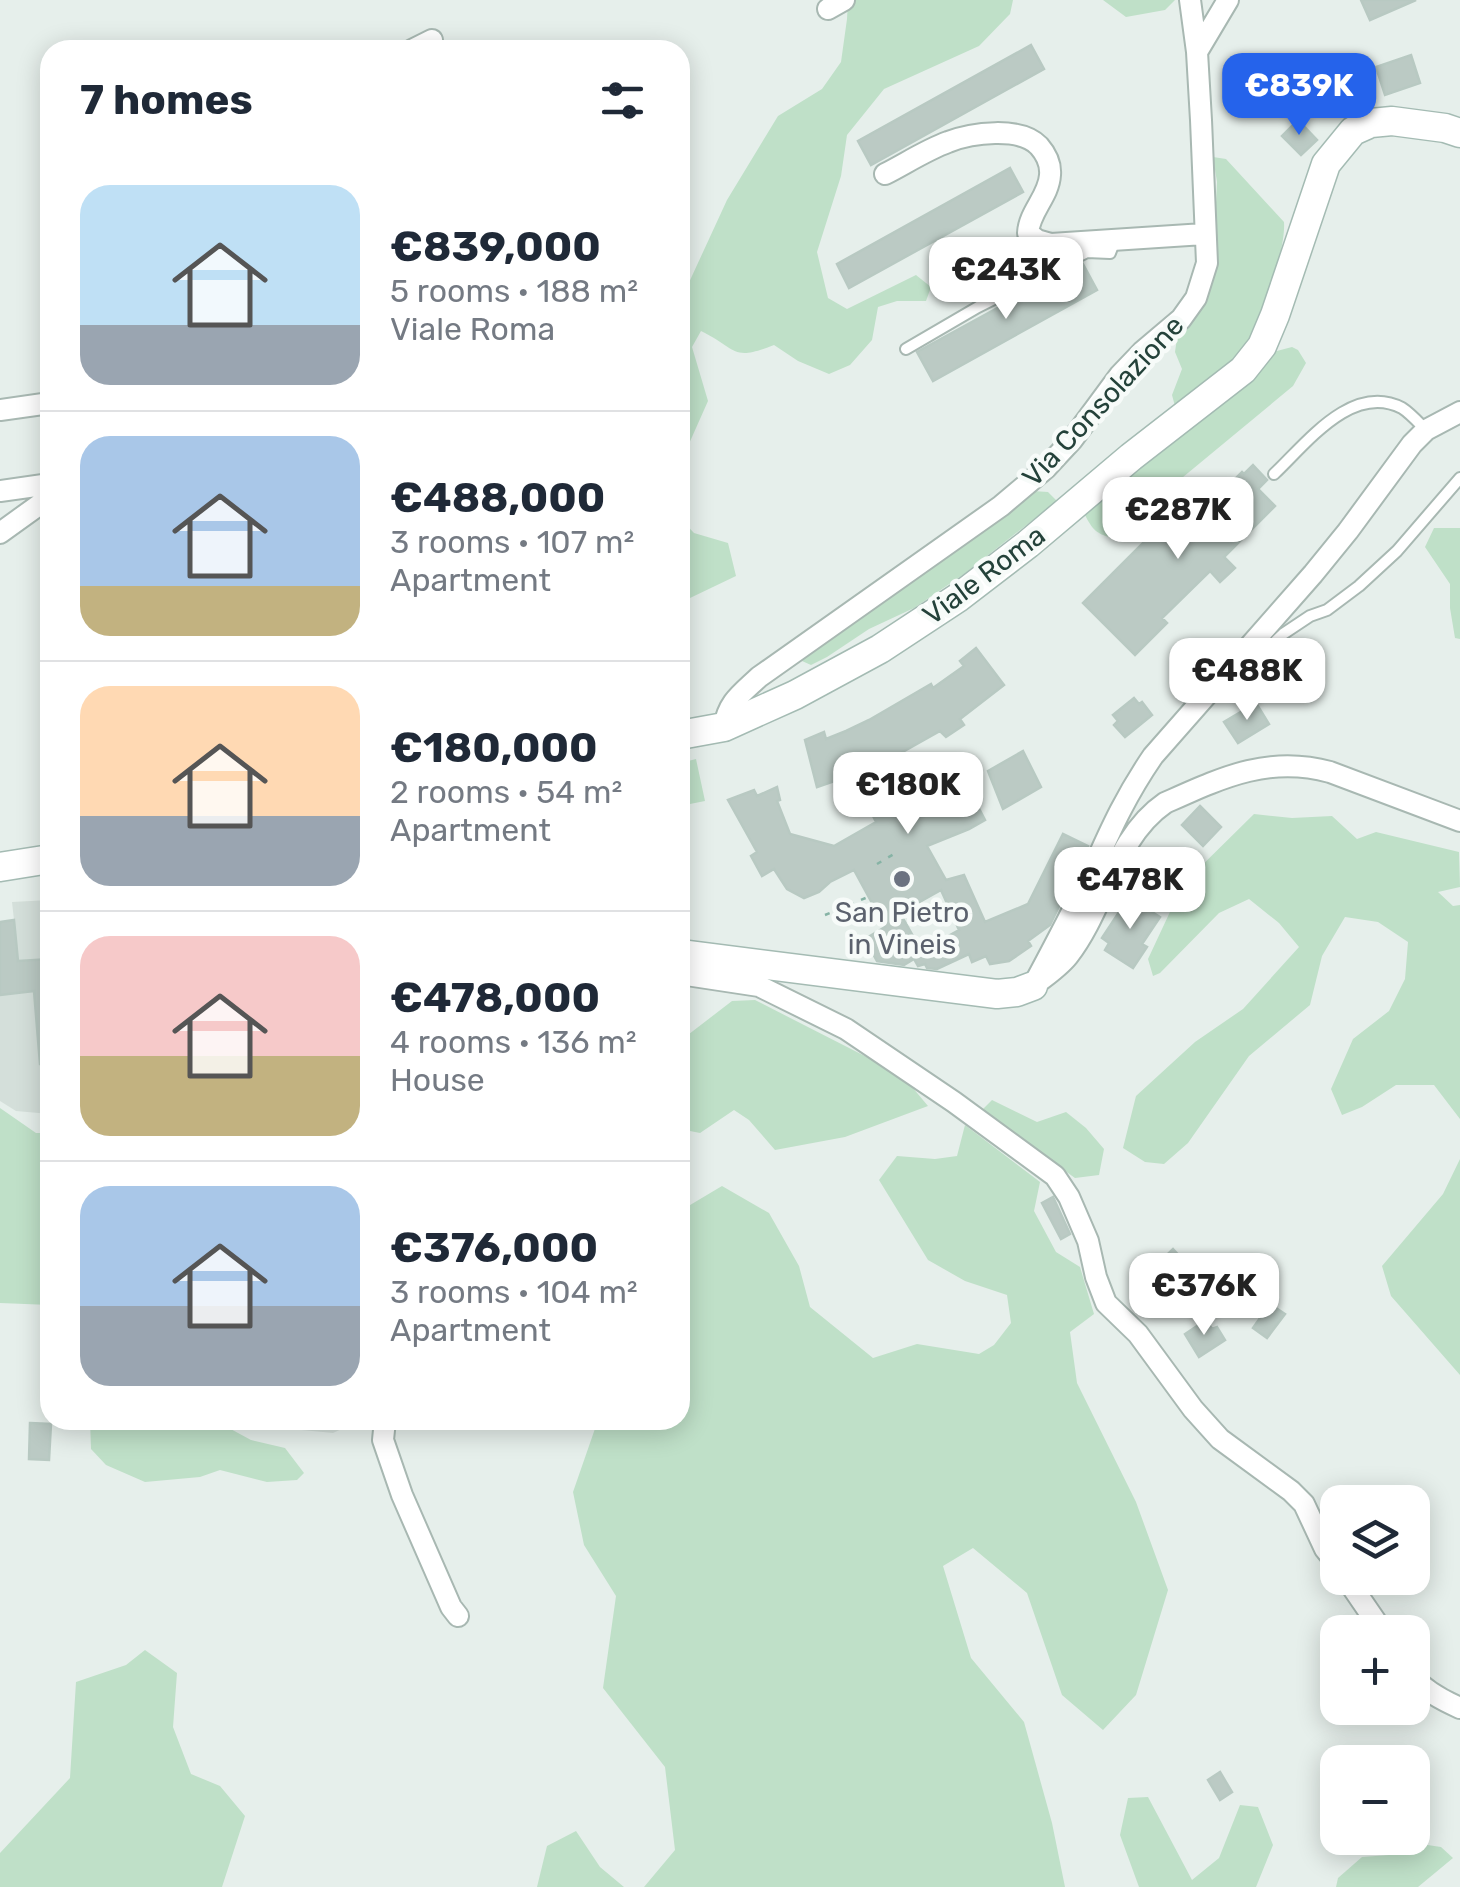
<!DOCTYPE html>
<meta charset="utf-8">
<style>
body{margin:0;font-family:Rubik,sans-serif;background:#f2f2f3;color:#1f2937;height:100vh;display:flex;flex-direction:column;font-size:38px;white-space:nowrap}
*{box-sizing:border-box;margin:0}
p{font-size:32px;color:#747a83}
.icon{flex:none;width:55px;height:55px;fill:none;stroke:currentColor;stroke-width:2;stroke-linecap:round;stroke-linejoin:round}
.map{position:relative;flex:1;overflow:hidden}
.side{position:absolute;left:40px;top:40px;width:650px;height:1390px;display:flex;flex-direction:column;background:#fff;border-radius:30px;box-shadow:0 5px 25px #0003}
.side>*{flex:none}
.fabs{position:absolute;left:1320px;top:1485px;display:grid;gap:20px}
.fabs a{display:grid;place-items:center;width:110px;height:110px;border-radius:20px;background:#fff;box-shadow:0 5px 25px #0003;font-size:50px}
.price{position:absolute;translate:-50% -85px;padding:0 22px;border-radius:20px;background:#fff;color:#222;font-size:32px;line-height:65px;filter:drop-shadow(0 2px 5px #0008)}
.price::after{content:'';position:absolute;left:50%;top:60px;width:30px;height:22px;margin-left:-15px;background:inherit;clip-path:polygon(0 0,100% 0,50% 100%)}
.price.current{background:#2563eb;color:#fff}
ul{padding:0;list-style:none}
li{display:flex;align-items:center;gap:30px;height:250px;padding:0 40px}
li+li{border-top:2px solid #e0e1e3}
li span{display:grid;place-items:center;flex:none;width:280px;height:200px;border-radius:30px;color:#555}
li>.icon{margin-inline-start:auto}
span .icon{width:120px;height:120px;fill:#fffc;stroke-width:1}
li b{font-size:42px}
h2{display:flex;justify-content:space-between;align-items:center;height:120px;padding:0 40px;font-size:42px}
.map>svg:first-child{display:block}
</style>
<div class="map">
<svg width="1460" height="1887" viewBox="0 0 1460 1887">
<rect width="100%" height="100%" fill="#e6efeb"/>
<path fill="#d4dfda" d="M50,900V1114L16,1111L0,1101V995L22,992L12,902Z
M259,1420H361L333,1433L281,1428Z"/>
<path fill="#bfe0c8" d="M848,0H1013L1010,14L979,46L884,89L847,135L841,176L817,252L828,298L847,309L916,275L931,287L926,301H897L878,307L872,340L850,365L829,374L798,361L774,345C731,362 738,349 701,331L692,347L708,401L680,464V302L727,200L778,116L822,89L841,62L847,19Z
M1103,0H1175L1165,10L1126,17Z
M1213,157L1226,159L1284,222C1286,251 1262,319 1246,344C1233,365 1204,390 1186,408L1176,410L1172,395L1182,369L1175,352L1177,338L1212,285L1217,182Z
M1292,347L1298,350L1306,363L1293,386L1171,487L1114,538C1097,535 1092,529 1085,515L1273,352Z
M1033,491L1048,492L1057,501L964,574L914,608L869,629L827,657L811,665L802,661L804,656Z
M680,518L694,533L728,543L736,576L690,598L680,596Z
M1434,528H1460V639L1455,638L1450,608V584L1425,547Z
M696,759L705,801L680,806V763Z
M1254,814L1292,818L1332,816L1357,839L1376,832L1459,852L1460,887L1438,892L1453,906L1460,905V1119L1434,1085H1396L1362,1107L1342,1115L1331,1089L1353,1039L1389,1011L1405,979L1408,942L1378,922L1345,917L1322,956L1310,1005L1249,1056L1188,1143L1164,1164L1145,1162L1123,1148L1136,1096L1195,1042L1243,1009L1299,947L1279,923L1249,899L1219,913L1160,973L1153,976L1148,959L1183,884Z
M755,1000L902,1075L928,1106L845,1137L775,1150L749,1120L734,1110L700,1133L680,1129V1041L732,1001Z
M992,1100L1037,1122L1066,1112L1086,1128L1104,1149L1099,1175L1075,1178L981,1111Z
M0,1108L36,1133H50V1305L0,1303Z
M965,1125L1040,1182L1034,1211L1056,1252L1080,1267L1094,1314L1070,1332L1077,1383L1136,1502L1168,1590L1136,1695L1103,1730L1062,1695L1027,1593L973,1548L943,1566L971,1658L1024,1722L1052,1823L1065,1887H644L675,1850L665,1767L603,1688L616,1596L584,1545L573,1492L598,1420H680V1211L722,1186L769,1213L799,1266L810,1307L873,1358L917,1344L979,1354L994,1345L1011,1323L1007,1295L965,1281L928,1260L879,1180L897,1156L935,1159L957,1156Z
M1460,1159V1375L1391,1296L1382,1266L1443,1194Z
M90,1420H214L251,1440L285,1448L304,1473L297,1480L267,1482L220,1470L200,1477L145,1482L106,1465L91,1449Z
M145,1650L177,1673L173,1727L191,1774L220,1786L245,1816L222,1887H0V1853L70,1778L76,1682L126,1665Z
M1148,1797L1192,1880L1219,1858L1240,1805L1258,1807L1273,1845L1256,1887H1139L1120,1835L1128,1798Z
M576,1831L600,1867L624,1887H537L547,1846Z
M1421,1844L1441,1847L1453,1858L1418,1887H1336L1338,1878L1362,1857L1389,1855Z"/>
<path fill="#bbcac4" stroke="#b8c9c2" stroke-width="2.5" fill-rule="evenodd" d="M1361,0H1416L1370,20Z
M1031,45L1044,69L871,165L858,141Z
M1411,55L1420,83L1385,95L1376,67Z
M1345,60L1362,97L1325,115L1307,78Z
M1298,120L1317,140L1301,155L1282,136Z
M1010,168L1023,192L849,288L837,264Z
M1083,264L1097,290L933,381L917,352L1012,300Z
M1253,465L1267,480L1258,489L1275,506L1224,557L1235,568L1220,582L1210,571L1162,618L1167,623L1135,655L1083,603L1177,509L1191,523L1242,472L1244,474Z
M976,648L1004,685L960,719L964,725L946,737L940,731L892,758L897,767L889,771L902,798L926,784L932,795L963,778L985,820L969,829L927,846L946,880L964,875L985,922L1028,904L1063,834L1088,846L1050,925L1028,941L1031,946L1009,961L990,964L986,956L972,962L969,954L937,969L927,968L925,964L918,966L914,959L904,965L877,961L865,939L885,927L854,870L830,882L819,892L804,898L787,889L774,869L762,876L751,856L757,852L728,800L754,790L757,796L777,787L780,800L777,801L790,834L834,846L876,822L869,808L883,798L869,769L817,787L805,740L824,732L826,739L846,731L869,720L931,684L933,688L964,666L960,661ZM941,890L959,930L932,945L917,943L900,913Z
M1134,698L1139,704L1142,702L1152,715L1125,737L1114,725L1118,721L1113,715Z
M1256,703L1269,724L1238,743L1224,722Z
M1023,751L1041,787L1003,809L988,771Z
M1200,806L1221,827L1203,846L1182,825Z
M1129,897L1160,917L1142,944L1147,947L1133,968L1105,950L1109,943L1102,938Z
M14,920L18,961L50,959V1064H40L34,991L0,995V922Z
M1053,1197L1070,1234L1061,1239L1042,1203Z
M1173,1249L1197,1275L1172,1298L1149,1272Z
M1270,1304L1285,1314L1267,1338L1253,1328Z
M1206,1320L1212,1329L1217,1327L1225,1340L1199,1357L1185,1334Z
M30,1423L51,1424L49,1460L29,1459Z
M1220,1772L1232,1792L1220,1800L1208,1780Z"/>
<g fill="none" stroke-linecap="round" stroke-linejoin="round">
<defs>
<path id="lane" d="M906,349L978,307L1087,252L1110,253L1115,240
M1274,474C1306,444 1352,382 1402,408C1410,413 1419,423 1426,430
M1235,670L1256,660L1283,634L1310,616L1327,610L1359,586L1397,551L1460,478"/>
<path id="street" d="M828,9L844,0
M412,50L432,40
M1197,52L1228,0
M885,174C905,164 926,150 948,142C971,133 1020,126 1039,146C1046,154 1051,164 1050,175C1049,196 1029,212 1028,233L1037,240L1051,244L1204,234
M0,410L50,403
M0,491L50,484
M0,533L50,497
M724,727C728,702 741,694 759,677L1001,506L1046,468L1072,440L1120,375L1142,352L1181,319L1196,298L1207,263L1201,120L1197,52L1190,0
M680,974L759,986L846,1029L954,1102L1055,1176L1069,1197L1088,1241L1096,1277L1106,1303L1138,1334L1193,1409L1220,1439L1291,1491L1304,1504L1325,1549L1338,1565
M1038,982C1049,974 1060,966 1068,956C1105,909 1114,838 1165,803C1221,778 1268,755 1330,772L1460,821
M1033,986C1054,947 1075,907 1094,867C1112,826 1127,794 1153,756L1313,574L1348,531L1412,444L1426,430L1460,412
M385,1420L383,1440L402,1495L451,1607L458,1616
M1346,1578L1383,1632
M1412,1676C1425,1691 1442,1700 1460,1708"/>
<path id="secondary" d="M680,735L724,727L795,695L880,649L959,597L1028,544L1131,457L1243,370L1262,346L1275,315L1326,164L1353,131L1371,123L1392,121L1445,128L1460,133
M0,867L50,859
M680,954L997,994L1017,992L1033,986"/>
</defs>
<use href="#lane" stroke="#a8b8b2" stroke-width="14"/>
<use href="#street" stroke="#a8b8b2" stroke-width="24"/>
<use href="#secondary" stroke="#a4bbb3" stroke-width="31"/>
<path stroke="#86b3a5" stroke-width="2.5" stroke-dasharray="5 8" stroke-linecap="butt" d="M877,864L899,851
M825,915L868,897"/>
<use href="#lane" stroke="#fff" stroke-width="10"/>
<use href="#street" stroke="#fff" stroke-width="20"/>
<use href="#secondary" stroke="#fff" stroke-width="28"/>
</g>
<circle fill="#6b7280" stroke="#f7fbf9" stroke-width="4" cx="902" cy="879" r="10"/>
<g text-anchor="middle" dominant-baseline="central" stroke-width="9" stroke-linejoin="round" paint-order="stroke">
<g font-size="28" fill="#24423a" stroke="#f7fbf9">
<text transform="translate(1103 401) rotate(-47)">Via Consolazione</text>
<text transform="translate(984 575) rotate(-37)">Viale Roma</text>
</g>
<g font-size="28" fill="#5b616d" stroke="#f7fbf9">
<text x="902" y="912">San Pietro<tspan x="902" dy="32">in Vineis</tspan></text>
</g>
</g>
</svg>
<div class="fabs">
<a><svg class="icon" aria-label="layers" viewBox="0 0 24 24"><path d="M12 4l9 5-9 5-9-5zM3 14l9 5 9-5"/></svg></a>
<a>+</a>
<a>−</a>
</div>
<b class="price current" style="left:1299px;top:138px">€839K</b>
<b class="price" style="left:1006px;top:322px">€243K</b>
<b class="price" style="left:1178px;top:562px">€287K</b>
<b class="price" style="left:1247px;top:723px">€488K</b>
<b class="price" style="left:908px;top:837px">€180K</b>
<b class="price" style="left:1130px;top:932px">€478K</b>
<b class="price" style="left:1204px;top:1338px">€376K</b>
<section class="side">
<h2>7 homes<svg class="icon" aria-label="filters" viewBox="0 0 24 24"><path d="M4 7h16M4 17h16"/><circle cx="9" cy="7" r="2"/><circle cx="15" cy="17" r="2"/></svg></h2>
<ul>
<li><span style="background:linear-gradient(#bfe0f5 70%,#9aa5b1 0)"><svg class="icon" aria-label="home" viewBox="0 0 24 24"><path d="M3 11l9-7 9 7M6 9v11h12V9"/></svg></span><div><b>€839,000</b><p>5 rooms · 188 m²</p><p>Viale Roma</p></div></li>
<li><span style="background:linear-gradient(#a9c7e8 75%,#c2b280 0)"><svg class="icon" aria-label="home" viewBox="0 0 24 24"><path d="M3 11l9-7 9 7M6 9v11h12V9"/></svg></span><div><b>€488,000</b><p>3 rooms · 107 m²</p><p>Apartment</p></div></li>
<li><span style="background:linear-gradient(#ffd9b3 65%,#9aa5b1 0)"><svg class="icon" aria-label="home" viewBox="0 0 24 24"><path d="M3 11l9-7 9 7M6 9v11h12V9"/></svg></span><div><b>€180,000</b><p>2 rooms · 54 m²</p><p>Apartment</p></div></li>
<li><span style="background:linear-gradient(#f6c9c9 60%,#c2b280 0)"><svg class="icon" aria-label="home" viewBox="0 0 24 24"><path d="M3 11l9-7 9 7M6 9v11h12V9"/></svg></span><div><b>€478,000</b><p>4 rooms · 136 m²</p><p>House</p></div></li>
<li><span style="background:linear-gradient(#a9c7e8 60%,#9aa5b1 0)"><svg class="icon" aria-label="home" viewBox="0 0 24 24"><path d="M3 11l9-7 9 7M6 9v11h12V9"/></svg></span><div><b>€376,000</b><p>3 rooms · 104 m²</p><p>Apartment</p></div></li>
</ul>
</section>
</div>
